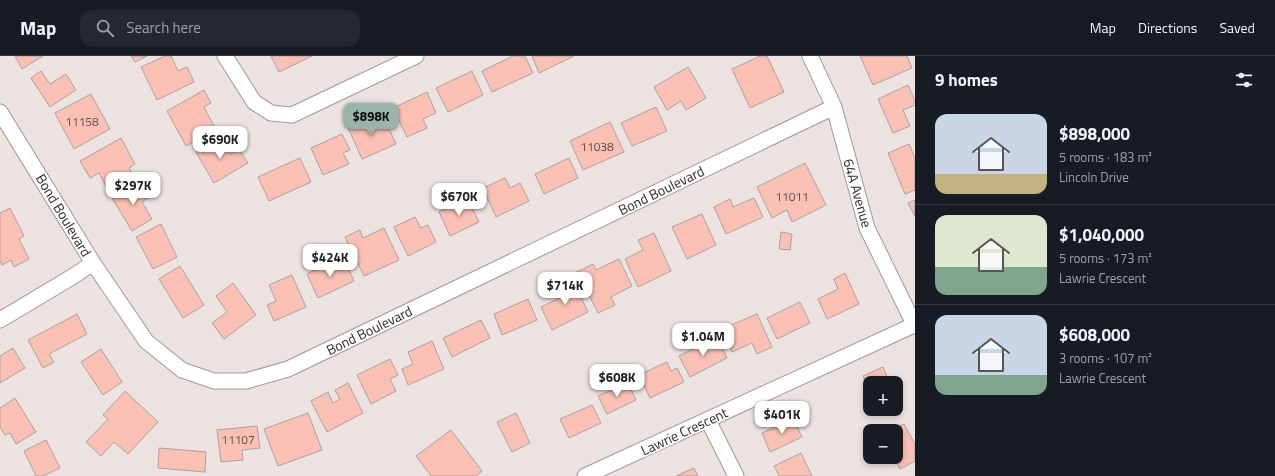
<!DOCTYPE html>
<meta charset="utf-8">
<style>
body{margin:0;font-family:"Titillium Web",sans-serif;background:#242831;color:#f1f3f6;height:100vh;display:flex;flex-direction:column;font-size:15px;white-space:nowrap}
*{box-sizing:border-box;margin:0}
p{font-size:13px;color:#9ea1a6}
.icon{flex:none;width:22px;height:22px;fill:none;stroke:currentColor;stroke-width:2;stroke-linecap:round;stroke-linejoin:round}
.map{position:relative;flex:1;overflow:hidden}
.panel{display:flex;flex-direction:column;background:#171b24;width:360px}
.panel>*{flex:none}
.tools{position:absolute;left:863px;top:320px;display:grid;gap:8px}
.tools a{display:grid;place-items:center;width:40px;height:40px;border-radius:8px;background:#171b24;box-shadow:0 2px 6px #0003;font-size:20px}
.price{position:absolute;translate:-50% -34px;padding:0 9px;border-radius:8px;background:#fff;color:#222;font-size:13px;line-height:26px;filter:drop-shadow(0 1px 2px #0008)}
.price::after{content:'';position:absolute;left:50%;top:24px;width:12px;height:9px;margin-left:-6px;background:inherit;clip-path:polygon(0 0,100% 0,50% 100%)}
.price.on{background:#9ab4ab;color:#111}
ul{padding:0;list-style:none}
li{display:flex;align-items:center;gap:12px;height:100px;padding:0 20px}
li+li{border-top:1px solid #363941}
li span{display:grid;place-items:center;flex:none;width:112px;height:80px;border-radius:12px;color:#555}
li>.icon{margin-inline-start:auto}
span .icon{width:48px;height:48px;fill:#fffc;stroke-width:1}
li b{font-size:17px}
h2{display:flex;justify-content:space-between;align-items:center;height:48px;padding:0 20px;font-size:17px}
header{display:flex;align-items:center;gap:24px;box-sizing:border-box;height:56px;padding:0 20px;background:#171b24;border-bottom:1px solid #363941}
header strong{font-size:19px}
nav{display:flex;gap:22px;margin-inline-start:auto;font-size:14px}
.search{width:280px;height:36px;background:#242831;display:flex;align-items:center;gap:10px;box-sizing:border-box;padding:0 14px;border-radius:12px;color:#9ea1a6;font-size:15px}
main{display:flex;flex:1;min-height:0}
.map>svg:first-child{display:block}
</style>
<header>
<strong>Map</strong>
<div class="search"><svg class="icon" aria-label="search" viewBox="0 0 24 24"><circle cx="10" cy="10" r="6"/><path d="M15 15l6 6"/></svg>Search here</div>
<nav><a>Map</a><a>Directions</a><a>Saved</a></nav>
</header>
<main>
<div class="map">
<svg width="915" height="420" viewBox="0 0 915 420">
<rect width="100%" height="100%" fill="#ece2e0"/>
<path fill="#fac0b4" stroke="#aba2a0" d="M15,0H43L22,13Z
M131,0H147L135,6Z
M165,0H171L178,15L187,11L194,26L157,44L141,11Z
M271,0H312L279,16Z
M513,0H525L533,17L492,36L482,15Z
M532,0H574L539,17Z
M760,0H767L784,36L750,52L732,13Z
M860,0H907L912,12L873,29Z
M688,11L706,42L686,54L681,45L667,54L654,31Z
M41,15L50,28L66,18L76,34L50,51L31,22Z
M472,15L483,39L448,56L436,32Z
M908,29L915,45V49L903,54L910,70L893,77L878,43Z
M204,34L211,47L204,51L216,74L186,90L167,55Z
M427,36L436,57L423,63L427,72L407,81L393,52Z
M91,38L110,73L74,93L55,57Z
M656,51L667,75L632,90L621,67Z
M363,62L368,71L385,64L396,88L362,103L347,69Z
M610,66L624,96L583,114L570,85Z
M342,78L350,94L343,97L349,108L323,119L311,92Z
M121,82L135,108L129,112L133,120L108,134L99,117L90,122L80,105Z
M220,82L230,98L239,93L248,107L214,127L196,96Z
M909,88L915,102V134L905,138L888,97Z
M300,102L311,126L269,145L258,121Z
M569,102L578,122L544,138L535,118Z
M805,107L826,149L792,166L787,154L772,162L757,131Z
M505,122L510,132L520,127L529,145L496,161L483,132Z
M139,125L149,141L142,146L152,163L132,175L112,142Z
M754,142L763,161L726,178L714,151L730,143L733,151Z
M468,143L479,166L450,180L439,156Z
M915,144V160L908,147Z
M10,152L24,180L19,183L29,203L14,211L11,204L2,209L0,204V157Z
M702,158L716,189L687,203L672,171Z
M415,161L421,172L428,169L436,186L408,200L394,171Z
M161,168L177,201L153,213L136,181Z
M384,172L399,204L364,220L345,181L360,174L363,182Z
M781,176L792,178L790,194L779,193Z
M654,177L671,215L638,231L625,203L643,194L638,184Z
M343,201L354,225L318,242L307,218Z
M619,203L632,230L611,241L615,249L598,257L577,216L593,208L596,214Z
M180,210L204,249L183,262L159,223Z
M845,217L859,248L827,263L818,243L838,233L834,223Z
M292,219L306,251L274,265L267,249L276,245L269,229Z
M572,222L588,256L552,274L541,251L564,240L558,229Z
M233,227L256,259L224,283L212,267L227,256L216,240Z
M528,243L537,264L502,279L494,258Z
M800,246L810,267L777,283L767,262Z
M77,258L87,278L49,298L54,306L43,312L28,284Z
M757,258L772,291L757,298L752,287L732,296L722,273Z
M481,264L490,282L452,301L443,282Z
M717,281L727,302L690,321L679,300Z
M432,285L444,313L408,329L402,313L413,308L408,296Z
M13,292L25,312L0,327V300Z
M101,293L122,326L103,339L81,306Z
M390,303L398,319L390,323L396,335L371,348L357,319Z
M667,306L671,315L677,312L684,326L650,342L639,319Z
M883,311L890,327H870V335L863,320Z
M348,327L363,357L327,376L311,345L328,336L333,347L340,343L335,334Z
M628,327L636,344L607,358L598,340Z
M125,335L158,366L128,398L114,386L101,400L86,386L108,363L103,359Z
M15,342L36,376L16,388L10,377L5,379L0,371V352Z
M592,349L601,367L569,382L560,363Z
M878,353H893L881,359Z
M308,357L322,394L278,410L264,373Z
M516,357L530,387L512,396L497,366Z
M793,363L802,381L770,396L762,377Z
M904,368L915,388V405L900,413L894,401H896V382L897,381L896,375L893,374Z
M257,370L260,392L242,394L243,404L221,406L217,374Z
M451,374L482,415L476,420H431L416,400Z
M46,384L60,412L43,420H36L24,395Z
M159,392L206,396L205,416L158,412Z
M801,397L812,420H779L774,410Z
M694,412L698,420H676Z"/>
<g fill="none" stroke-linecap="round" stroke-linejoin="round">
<defs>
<path id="minor" d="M225,0L254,46L271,57L292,59L416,0
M810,0L834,51L867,172L915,270
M0,56L93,207L146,285L182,314L214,325H246L288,313L834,51
M0,264L72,221L93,207
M708,364L736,420
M585,420L914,269"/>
</defs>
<use href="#minor" stroke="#a29896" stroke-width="17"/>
<use href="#minor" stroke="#fff" stroke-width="15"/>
</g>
<g text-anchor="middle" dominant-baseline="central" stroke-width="3.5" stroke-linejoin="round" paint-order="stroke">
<g font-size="12" fill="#5f4d4a">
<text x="82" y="65">11158</text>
<text x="597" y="90">11038</text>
<text x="792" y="140">11011</text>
<text x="238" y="383">11107</text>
</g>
<g font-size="14" fill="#2b2726" stroke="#fff">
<text transform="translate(661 134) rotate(-26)">Bond Boulevard</text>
<text transform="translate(858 137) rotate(74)">64A Avenue</text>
<text transform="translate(64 159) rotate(59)">Bond Boulevard</text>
<text transform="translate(369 274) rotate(-26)">Bond Boulevard</text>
<text transform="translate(684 375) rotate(-25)">Lawrie Crescent</text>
</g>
</g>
</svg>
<div class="tools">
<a>+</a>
<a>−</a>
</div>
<b class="price on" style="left:371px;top:81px">$898K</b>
<b class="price" style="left:220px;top:104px">$690K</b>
<b class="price" style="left:133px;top:150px">$297K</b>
<b class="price" style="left:459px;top:161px">$670K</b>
<b class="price" style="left:330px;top:222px">$424K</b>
<b class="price" style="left:565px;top:250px">$714K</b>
<b class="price" style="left:703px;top:301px">$1.04M</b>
<b class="price" style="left:617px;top:342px">$608K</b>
<b class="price" style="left:782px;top:379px">$401K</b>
</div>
<section class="panel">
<h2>9 homes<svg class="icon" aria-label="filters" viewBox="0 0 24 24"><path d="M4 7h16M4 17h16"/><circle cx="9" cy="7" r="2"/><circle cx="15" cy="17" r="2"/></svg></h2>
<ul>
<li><span style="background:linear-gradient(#c9d6e8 75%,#c2b280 0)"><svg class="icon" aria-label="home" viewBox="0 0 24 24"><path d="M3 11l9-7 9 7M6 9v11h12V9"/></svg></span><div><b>$898,000</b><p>5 rooms · 183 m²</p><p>Lincoln Drive</p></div></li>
<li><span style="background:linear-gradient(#dfe7d0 65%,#7fa58c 0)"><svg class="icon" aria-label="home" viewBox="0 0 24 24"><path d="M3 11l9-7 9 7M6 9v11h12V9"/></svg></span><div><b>$1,040,000</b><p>5 rooms · 173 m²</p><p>Lawrie Crescent</p></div></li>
<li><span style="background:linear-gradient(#c9d6e8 75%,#7fa58c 0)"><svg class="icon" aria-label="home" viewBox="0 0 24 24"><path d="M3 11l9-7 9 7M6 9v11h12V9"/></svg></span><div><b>$608,000</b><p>3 rooms · 107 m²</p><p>Lawrie Crescent</p></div></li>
</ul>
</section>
</main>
